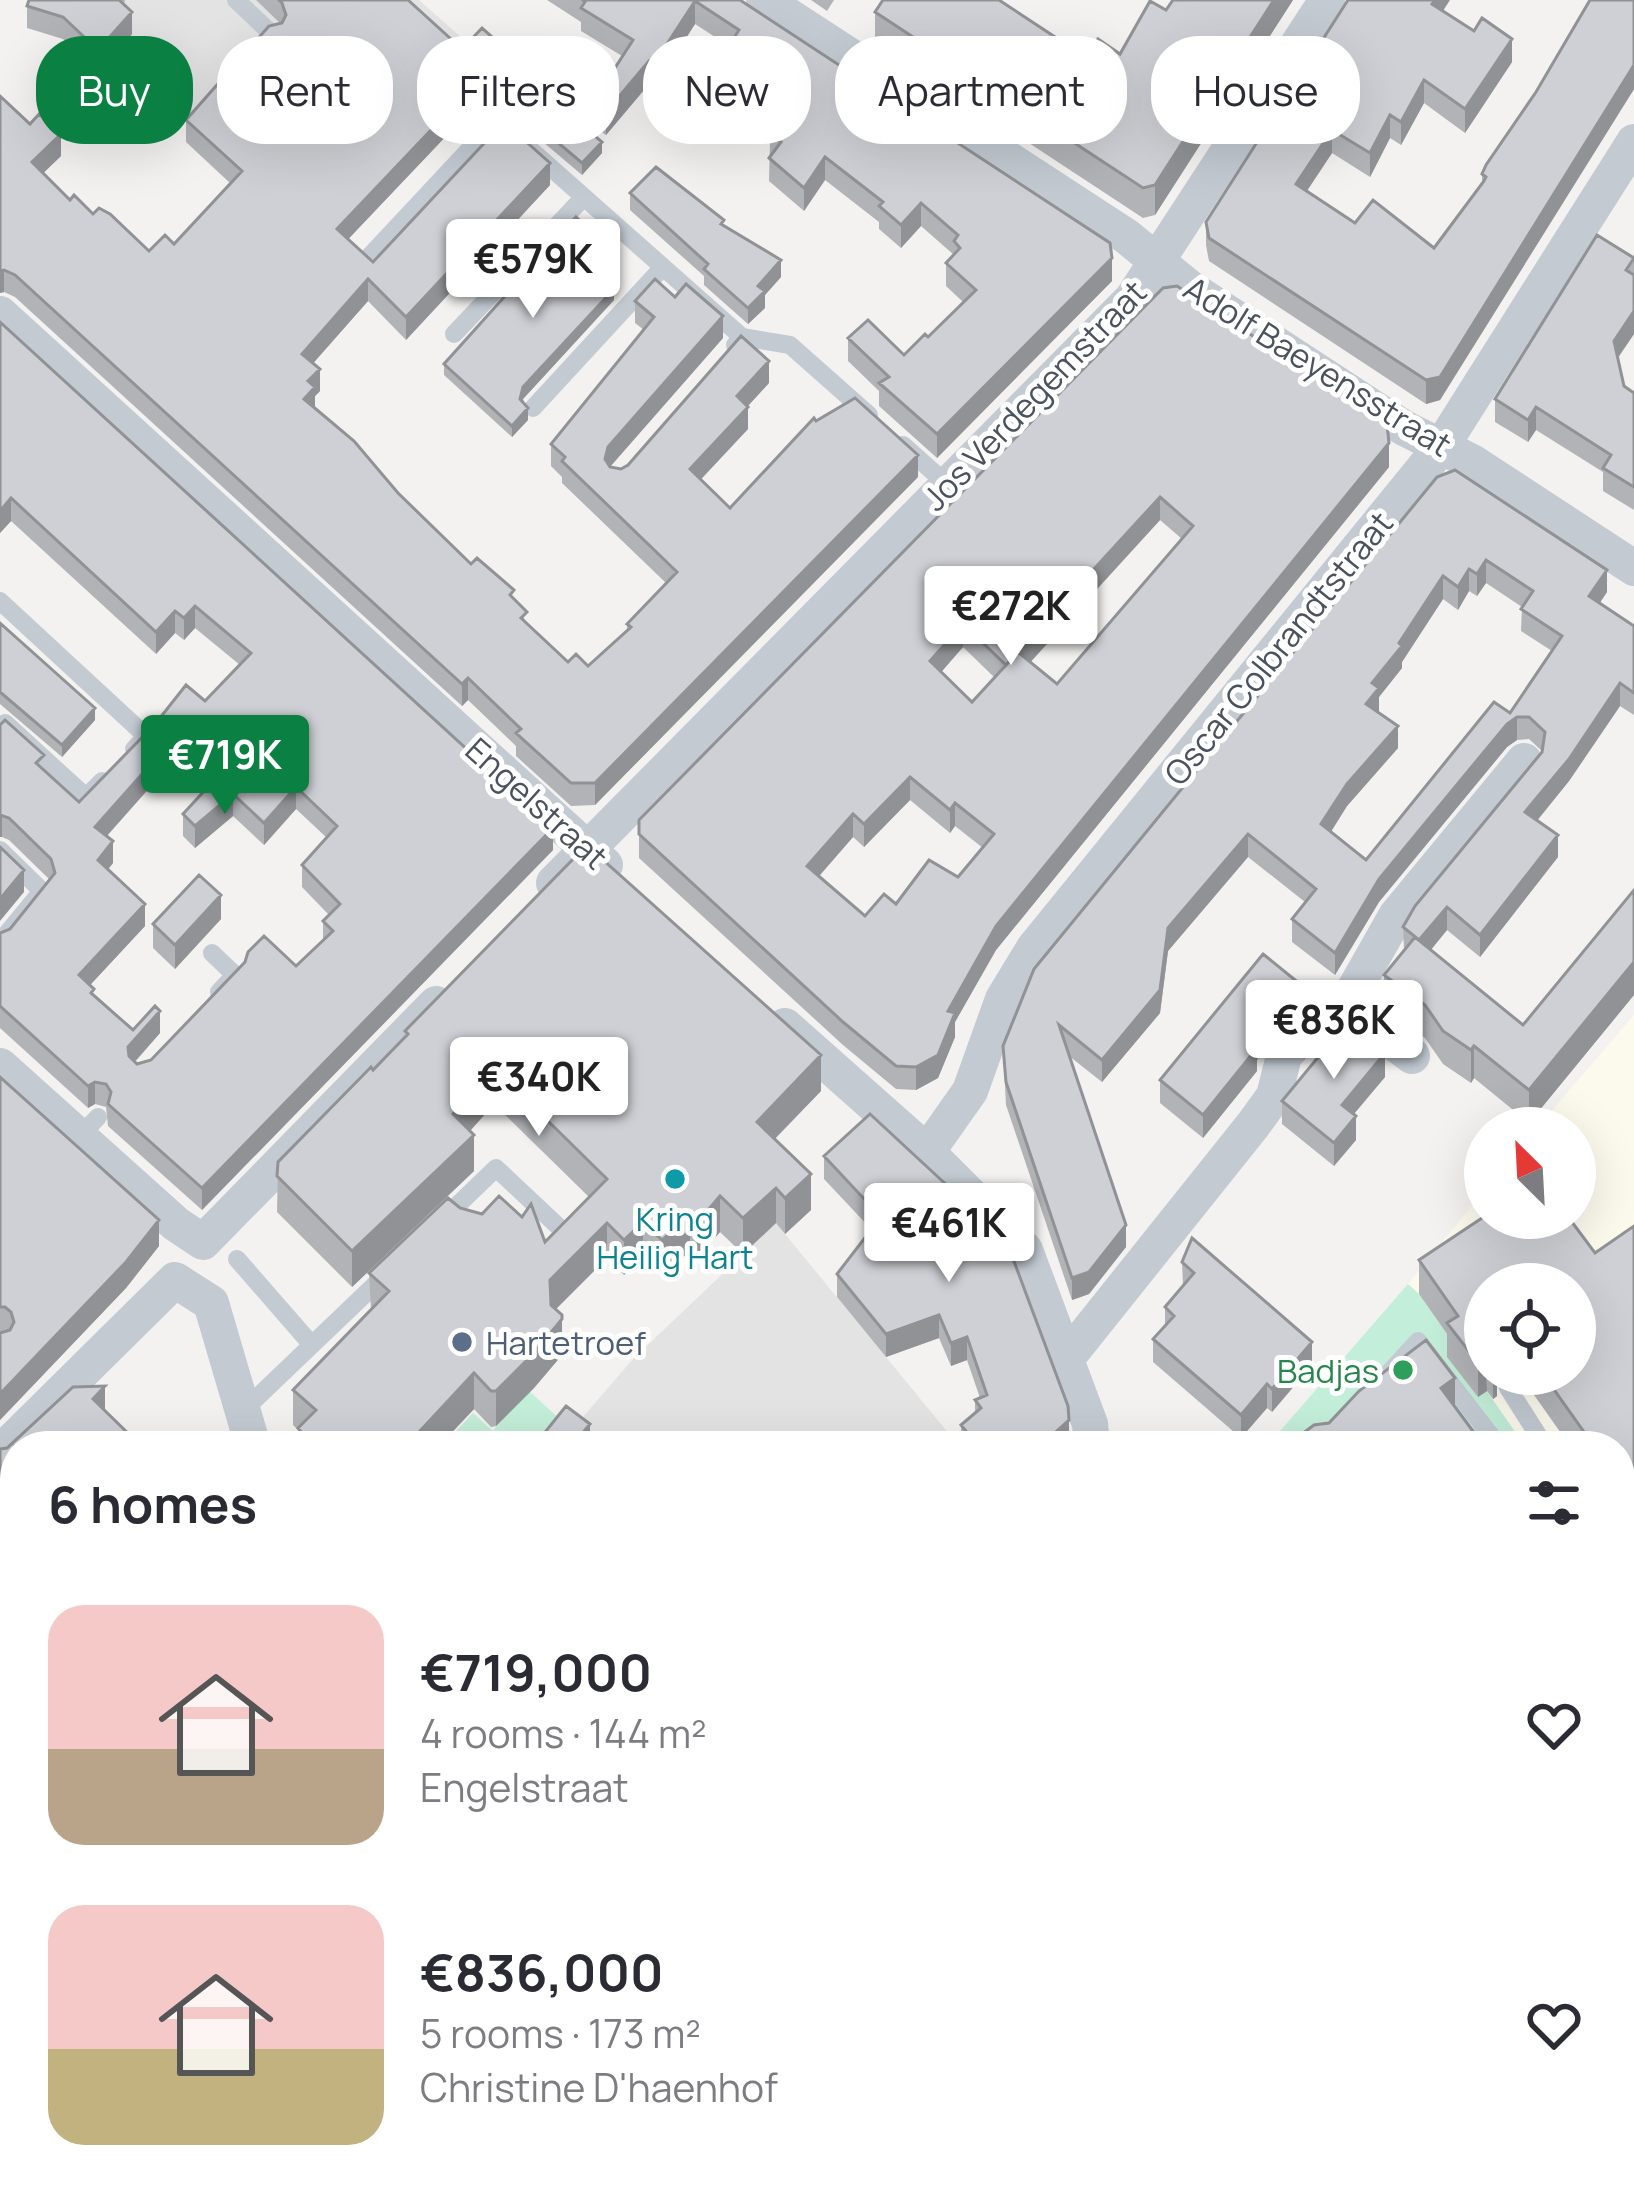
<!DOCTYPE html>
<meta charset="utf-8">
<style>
body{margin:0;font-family:Manrope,sans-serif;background:#f2f2f3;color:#2b2b33;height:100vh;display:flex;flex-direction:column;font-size:45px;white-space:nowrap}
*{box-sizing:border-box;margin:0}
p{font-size:39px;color:#7c7c81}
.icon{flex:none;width:66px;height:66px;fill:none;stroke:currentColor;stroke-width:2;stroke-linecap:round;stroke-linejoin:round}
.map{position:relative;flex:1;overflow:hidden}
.side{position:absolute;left:0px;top:1431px;width:1635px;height:771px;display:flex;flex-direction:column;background:#fff;border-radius:48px 48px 0 0;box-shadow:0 12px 48px #0002}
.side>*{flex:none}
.hud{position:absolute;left:36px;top:36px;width:1563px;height:108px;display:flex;gap:24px}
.needle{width:78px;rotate:336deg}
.fabs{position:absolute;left:1464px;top:1107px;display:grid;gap:24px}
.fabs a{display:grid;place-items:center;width:132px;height:132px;border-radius:50%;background:#fff;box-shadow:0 12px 48px #0002;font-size:60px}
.price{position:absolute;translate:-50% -102px;padding:0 27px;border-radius:12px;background:#fff;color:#222;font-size:39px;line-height:78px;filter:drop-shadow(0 3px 6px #0008)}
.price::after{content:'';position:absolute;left:50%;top:72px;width:36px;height:27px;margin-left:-18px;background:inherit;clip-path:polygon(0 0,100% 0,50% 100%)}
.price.active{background:#0b8043;color:#fff}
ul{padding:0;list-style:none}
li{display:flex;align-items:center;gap:36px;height:300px;padding:0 48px}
li span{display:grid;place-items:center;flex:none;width:336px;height:240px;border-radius:36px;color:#555}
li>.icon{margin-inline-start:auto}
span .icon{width:144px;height:144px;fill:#fffc;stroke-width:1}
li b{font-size:51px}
h2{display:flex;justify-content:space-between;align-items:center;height:144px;padding:0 48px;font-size:51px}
.tag{padding:0 42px;border-radius:48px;background:#fff;box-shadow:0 12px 48px #0002;font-size:42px;line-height:108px}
.tag.active{background:#0b8043;color:#fff}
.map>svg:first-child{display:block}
</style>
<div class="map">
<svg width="1634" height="2200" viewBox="0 0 1634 2200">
<rect width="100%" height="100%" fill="#f3f2f1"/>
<path fill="#fcf9ed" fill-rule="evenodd" d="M1634,1015V1599L1620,1580V1446H1525L1419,1294L1408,1284L1485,1190V1218H1575V1128H1537ZM1485,1284H1575V1374H1485Z"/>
<path fill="#e4e3e3" d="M71,0H419L479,53L255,177L117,52L98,72L63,39L86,15Z
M776,1223L959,1446H558L632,1360Z"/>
<path fill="#c3eed9" d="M1408,1284L1419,1294L1525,1446H1267Z
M527,1389L565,1424L547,1446H442L473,1413L493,1431Z"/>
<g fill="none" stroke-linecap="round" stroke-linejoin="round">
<path stroke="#c3cad2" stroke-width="18" d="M236,0L273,35
M368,258L497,120L742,337
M454,334L584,197
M735,345L742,337L790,345L869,415
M533,408L663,267
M903,445L949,486
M0,601L146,736L134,749
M0,728L5,723L86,797L102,781
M0,850L42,891L0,942
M212,953L235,975L219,992
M79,1137L98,1117
M439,1223L496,1168L562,1230
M237,1259L312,1345
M1385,1377L1418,1341L1499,1446
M1508,1388L1545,1446
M245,1409L385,1275
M1620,1549L1634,1569
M1138,2187L1140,2200
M1332,2187L1337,2200
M1444,2187L1451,2200
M1527,2187L1534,2200
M1259,2200L1292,2187"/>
<path stroke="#c3cad2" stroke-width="36" d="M764,0L1126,236L1191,289L1404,428L1472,462L1634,568
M0,314L605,865
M554,883L1132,299L1327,0
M1345,1006L1396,916L1524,761
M785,1026L927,1152L1025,1250L1090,1424L1092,1446
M0,1066L176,1224L203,1242L436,1004
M927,1152L970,1091L1003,999L1034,948L1441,447L1634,142
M1066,1359L1253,1125L1274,1096L1284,1056L1302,1036L1345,1006L1412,1056
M0,1453L175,1280L211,1303L253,1446
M0,1814L15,1798
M0,1887L15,1892
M763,2187L767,2200
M457,2200V2187"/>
<path stroke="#c5ccd9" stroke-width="51" d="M1620,1884L1634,1880
M486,2200L528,2187"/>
</g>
<path fill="#b2b3b7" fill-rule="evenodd" d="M29,0H125L124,5L132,34L98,72L63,39L27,28V6Z
M256,0H408L462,49L507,72L348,239L373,262L550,185L406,340L368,301L313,363L320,391L315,396V409L471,564L514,599L527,624L568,662L588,666L627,631V624L666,583L562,483V477L551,466V444L644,330L635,323V301L723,338L610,467L621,469L769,383L747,406L748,429L701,479L730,508L918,477L595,805L571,806L516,756V746L468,700L462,706L15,297L4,292L0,293V96L61,156L43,173L70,200L149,251L174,244L230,183L186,142V120L280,23Z
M547,0H740L1112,281L937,458L879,406V391L848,361V338L904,355L928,337L963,302L946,286V263L954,255L921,226L901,248L879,229V222L825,180L804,211L769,181L770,142L729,113L716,135L696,120V97L729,46L695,24L654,88L649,84L606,135L593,126V102L622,56L581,31V22Z
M811,0H834L827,11Z
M1173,0H1293L1155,215L1143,218L875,42V12L1087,58L1120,54L1166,10Z
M1634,0V89L1440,400L1426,404L1209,261L1206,245V222L1443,11L1512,62L1465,133L1424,103L1401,145L1390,138L1370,177L1332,153L1307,191L1355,223L1434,248L1482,183V174Z
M523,113L602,153L582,175L523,125Z
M630,193L724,226L781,277L765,295V308L748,324L704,285V276L630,210Z
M1634,258V334L1618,358L1624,386L1634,393V510L1603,491V472L1536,430L1528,442L1495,422V399Z
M609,259L595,273L614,300L523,399L528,420L512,437L444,375V364Z
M1163,288L1389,467L996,950L955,1022V1037L938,1078L916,1090L896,1089L843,1045L639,858V820ZM1160,520L1182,539L1057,684L1030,662ZM963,647L995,678L972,702L941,672ZM910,800L950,833L955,826L983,848L958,877L865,916L819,876L853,837L864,847Z
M0,322L553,850L202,1210L108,1126L106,1107L95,1104L88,1108L0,1028V933L10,929L49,879L9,840L2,837L0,725L44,770L79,802L205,701L240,665L195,628L184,640L175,633L156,654L11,521L0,533ZM175,759L207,788L183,814V836L195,848L233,816L264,845L296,809L327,838L302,865V887L329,915L323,921V941L296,966L151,1060L137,1064L135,1062L160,1033L133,1030L94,996L90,985L145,926L108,869L113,863L107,836Z
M1437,477L1607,592L1600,603L1634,626V715L1620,706L1569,781L1537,821L1558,857L1480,957L1447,930L1431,950L1523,1025L1634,890V995L1529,1123L1474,1078L1471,1083L1443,1064L1425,1038L1384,1007V975L1404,951L1403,927L1542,751L1529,739L1517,740L1507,747L1379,902L1335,975L1292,942V919L1305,902L1248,857L1168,951L1160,1013L1102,1082L1069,1056L1126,1247L1089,1294L1072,1300L1006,1105L1003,1046ZM1486,583L1522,607L1521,631L1552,651L1510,713L1366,860L1331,832L1347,806L1398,748L1378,712L1379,697L1402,668V662L1443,599L1458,610L1469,591L1477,596Z
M0,623L95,720L62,757L0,704Z
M221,919L175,969L153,948V924Z
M1300,1008L1267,1042L1257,1060V1071L1203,1138L1160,1103V1080Z
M405,1031L821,1091L775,1139L811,1210L785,1234L776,1223L743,1254L720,1232L697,1258L690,1251L662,1276L643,1257L624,1275L607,1258L556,1309L562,1355L534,1388L496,1426L491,1427L474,1409L439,1446H298V1430L293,1425V1390L371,1310L369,1273L460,1208L545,1242L589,1197L494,1104L470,1131L474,1171L352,1287L277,1212L278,1162L405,1037Z
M0,1077L159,1246L126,1288L0,1420Z
M1385,1077L1354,1114L1356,1140L1334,1166L1282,1124V1101Z
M870,1114L1069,1443L1065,1446H961V1425L975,1413V1400L980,1398L967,1360L951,1366L939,1338L886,1357L837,1297V1274L871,1229L824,1179V1156Z
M1634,1226V1536L1620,1516V1446H1570L1522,1378L1500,1377L1497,1383V1396L1493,1399L1487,1391L1478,1397L1447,1357V1334L1419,1294V1260L1595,1253ZM1485,1284L1575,1374H1485Z
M1182,1262L1312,1365L1272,1412L1267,1408L1241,1438L1153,1362V1339L1165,1326V1307L1183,1286Z
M15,1815V1866L0,1859V1831Z
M792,2187H1050L1037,2191L1039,2200H795Z
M1176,2187H1244L1209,2200H1180Z
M1347,2187H1420L1427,2200H1353Z
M1468,2187H1522L1535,2196L1543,2191L1542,2187H1579L1564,2195L1566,2200H1474Z"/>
<path fill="#919295" d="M1274,0H1293L1155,215V185Z
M1435,0H1450L1432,28V4Z
M695,1V24L654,88V64Z
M132,12V34L98,72V50Z
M1512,39V62L1465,133V109Z
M507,50V72L337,251V229Z
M649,61V84L606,135V112Z
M1634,65V89L1440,400L1426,404V380Z
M1424,80V103L1401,145V122Z
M729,90V113L716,135V112Z
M1390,115V138L1370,177V153Z
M1332,130V153L1296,207V184Z
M61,134V156L32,184V162Z
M602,142V153L582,175V163Z
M825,157V180L804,211V188Z
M550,163V185L406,340V317Z
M921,203V226L901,248V225Z
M609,247V259L589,280V268Z
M1112,258V281L937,458V434Z
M781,260V277L765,295V308L748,324V308L758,286Z
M4,270V292L0,293V271Z
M368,279V301L302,376V354Z
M614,289V300L523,399L520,411V399L523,387Z
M1634,311V334L1614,363V341Z
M723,316V338L608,469L605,459L608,447Z
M769,361V383L737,418V396Z
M320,369V391L315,396V409L304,399L308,381Z
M748,407V429L690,491V469Z
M1536,407V430L1528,442V420Z
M528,408V420L512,437V426Z
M1389,443V467L996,950L955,1022V1037L938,1078L916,1090V1067L996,926Z
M918,455V477L595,805V783Z
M1160,497V520L1006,689V665Z
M11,498V521L0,533V511Z
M1486,560V583L1477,596V574Z
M1469,569V591L1458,610V587Z
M1607,570V592L1589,618V596Z
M1443,576V599L1402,662V668L1379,697V711L1366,727V704L1372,683Z
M195,606V628L184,640V618Z
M175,611V633L156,654V632Z
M963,624V647L930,685V661Z
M468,678V700L462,706V684Z
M1620,683V706L1569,781L1525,835V812Z
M95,708V720L62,757V745Z
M1517,717V740L1507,747L1379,902L1335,975V953L1379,879L1507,724Z
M1398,726V748L1347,806L1321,847V824L1347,784Z
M175,737V759L95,849V827Z
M910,777V800L864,847V824Z
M296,787V809L264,845V823Z
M233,794V816L195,848V826Z
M955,803V826L950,833V810Z
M853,814V837L807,890V866Z
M0,815H2V837H0Z
M553,828V850L202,1210V1188Z
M1248,834V857L1168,951L1160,1013L1102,1082V1060L1168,928Z
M1558,835V857L1480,957V935Z
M113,841V863L98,882V860Z
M24,870V892L0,921V899Z
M221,895V919L175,969V945Z
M145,904V926L79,997V975Z
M1447,907V930L1419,964V941Z
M1634,962V995L1529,1123V1090Z
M1300,984V1008L1267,1042L1257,1060V1071L1203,1138V1115L1257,1038L1267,1018Z
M160,1011V1033L128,1069V1047Z
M1474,1046V1078L1471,1083V1050Z
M1385,1053V1077L1342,1128V1105Z
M821,1055V1091L757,1157V1122Z
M494,1068V1104L453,1150V1114Z
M95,1082V1104L88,1108V1086Z
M1356,1116V1140L1334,1166V1143Z
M474,1135V1171L352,1287V1251Z
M811,1174V1210L785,1234V1198Z
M776,1188V1223L743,1254V1218Z
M720,1196V1232L697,1258V1223Z
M690,1215V1251L662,1276V1240Z
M159,1220V1246L126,1288L0,1420V1394Z
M643,1222V1257L624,1275V1240Z
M607,1223V1258L550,1315V1280Z
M1126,1225V1247L1089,1294L1072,1300V1278Z
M562,1315V1355L534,1388L496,1426V1391Z
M939,1315V1338L886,1357V1334Z
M967,1337V1360L951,1366V1343Z
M1312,1342V1365L1272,1412V1389Z
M1485,1358L1487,1391L1478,1397V1363Z
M474,1373V1409L439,1446H406Z
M1493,1374H1500L1497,1383V1396L1493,1399Z
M1455,1378V1412L1441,1388Z
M1267,1384V1408L1241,1438V1415Z
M105,1386V1412L93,1399Z
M1069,1420V1443L1065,1446H1040Z
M590,1424V1446H572Z
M1634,1648V1681L1620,1691V1658Z
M15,1728V1754L0,1770V1744Z
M1634,1817V1850L1620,1854V1821Z
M1634,2148V2166L1620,2173V2155Z
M293,2187H384L338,2200H246Z
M1196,2187H1244L1209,2200H1183V2192Z
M1557,2187H1579L1557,2198Z"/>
<path fill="#cfd0d5" stroke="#919295" stroke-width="3" fill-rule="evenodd" d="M29,0H119L132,12L98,50L63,17L27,6Z
M279,0H408L462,49L482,28L507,50L337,229L373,262L504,122L550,163L406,317L368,279L302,354L320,369L308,381L315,387L304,399L354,441L398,493L471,564L477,558L514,590L510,595L527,612L521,618L568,662L576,654L588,666L631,627L627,624L677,572L562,461L565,457L551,444L654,317L635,301L655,279L675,297L686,284L723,316L608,447L605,459L610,467L621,469L628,465L741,336L769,361L737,396L748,407L690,469L730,508L814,418L816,421L855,398L918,455L595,783H571L516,733L521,729L468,678L462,684L15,275L4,270L0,271V96L30,124L39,114L61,134L32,162L70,200L74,195L93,214L99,208L110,214L149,251L165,235L174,244L242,171L186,120L269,26L282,23L286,15L282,3Z
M583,0H740L1110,243L1112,258L937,434L879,383L889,377L848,338L868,320L904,355L925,334L928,337L976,290L946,263L960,248L954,241L958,235L921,203L901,225L879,206L883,202L825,157L804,188L769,158L781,142L770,134L777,124L729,90L716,112L696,97L739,30L695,1L654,64L649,61L606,112L593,102L633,40L581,8L585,2Z
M883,0H999L1087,58L1098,39L1120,54L1150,1L1166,10L1173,0H1274L1155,185L1143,188L875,12Z
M1348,0H1435L1432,4L1474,31L1482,18L1512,39L1465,109L1424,80L1401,122L1390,115L1370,153L1332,130L1296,184L1355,223L1373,200L1434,248L1484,181L1486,177L1482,174L1486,165L1536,92L1590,0H1634V65L1440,377L1426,380L1209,238L1206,222Z
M543,91L602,142L582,163L523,113Z
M656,167L724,220L721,224L781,260L758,286L765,291L748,308L704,269L708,264L630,193Z
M576,217L609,247L589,268L614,289L523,387L520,399L528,408L512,426L444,364Z
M1597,235L1634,258L1626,270L1634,275V311L1614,341L1624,386L1634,393V487L1603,468L1611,455L1536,407L1528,420L1495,399Z
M1177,286L1387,424L1389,443L996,926L948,1011L955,1013L938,1055L916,1067L896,1066L843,1022L639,834V820L1163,288ZM1160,497L1193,526L1057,684L1018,652L972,702L930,661L963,624L1006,665ZM910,777L950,810L955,803L994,834L958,877L929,860L896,904L884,894L865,916L807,866L853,814L864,824Z
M0,322L553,828L202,1188L108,1104L111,1092L106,1084L95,1082L88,1086L0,1006V933L10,929L55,873L51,859L9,818L0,815V725L5,720L44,755L36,763L79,802L156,723L186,685L205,701L251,653L195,606L184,618L175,611L156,632L11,498L0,511ZM175,737L218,776L183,814L195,826L233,794L264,823L296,787L337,826L302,865L340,904L323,921L333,931L296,966L264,936L248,952L245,962L151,1060L137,1064L129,1056L128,1047L160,1011L155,1006L133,1030L91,993L94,989L79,975L145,904L98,860L113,841L95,827Z
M1455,470L1607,570L1589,596L1634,626V693L1620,683L1569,759L1525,812L1558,835L1480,935L1447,907L1419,940L1403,927L1415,906L1542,752L1545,732L1529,717H1517L1507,724L1379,879L1335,953L1292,919L1316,889L1248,834L1168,928L1160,990L1102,1060L1059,1025L1126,1225L1089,1272L1072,1278L1006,1082L1003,1046L1034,969L1437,477ZM1486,560L1533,591L1521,609L1562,636L1510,713L1494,702L1366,860L1321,824L1347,784L1398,726L1366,704L1379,688L1372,683L1402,646L1399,643L1443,576L1458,587L1469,569L1477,574Z
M0,623L95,708L62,745L0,692Z
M0,847L24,870L0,899Z
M581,851H593L821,1055L757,1122L811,1174L785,1198L776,1188L743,1218L720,1196L697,1223L690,1215L662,1240L643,1222L624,1240L607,1223L550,1280L551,1305L562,1315V1319L534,1353L496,1391H491L474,1373L406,1446H308L298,1437L302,1433L298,1428L316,1410L293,1390L389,1291L369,1273L448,1198L460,1208L482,1214L499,1196L522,1217L531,1204L545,1242L607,1179L494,1068L453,1114L474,1135L352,1251L277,1176L278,1162L371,1067L373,1070L408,1034L405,1031Z
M199,875L221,895L175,945L153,924Z
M1634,890V962L1529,1090L1474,1046L1471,1050L1443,1031L1425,1005L1384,975L1415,937L1523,1025Z
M1263,954L1300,984L1267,1018L1257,1038V1048L1203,1115L1160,1080Z
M1347,1022L1385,1053L1342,1105L1356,1116L1334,1143L1282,1101Z
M0,1077L159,1220L126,1262L0,1394V1333L10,1330L14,1322L11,1312L5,1307H0Z
M870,1114L1006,1240L1068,1406L1069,1420L1040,1446H978L961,1425L981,1408L975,1400L987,1395L967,1337L951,1343L939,1315L886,1334L837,1274L881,1217L824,1156Z
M1485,1216V1218H1569L1595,1253L1634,1226V1502L1620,1483V1446H1594L1543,1374H1575V1284H1485V1358L1478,1363L1447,1323L1458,1316L1419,1260Z
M1192,1238L1312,1342L1272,1389L1267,1384L1241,1415L1153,1339L1174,1316L1165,1307L1194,1273L1182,1262Z
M1426,1340L1455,1378L1441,1388L1484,1446H1286L1314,1425L1329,1423L1359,1391Z
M105,1386L93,1399L141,1446H15V1728L0,1744V1449L7,1448L73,1387Z
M566,1406L590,1424L572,1446H534Z
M1620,1595L1634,1614V1648L1620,1658Z
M1620,1661L1634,1696V1817L1620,1821Z
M15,1815V1843L0,1836V1831Z
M4,1900L15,1904V2187H293L246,2200H0V2132L8,2110Z
M1620,1919L1634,1945V2148L1620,2155Z
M558,2187H739L743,2200H512Z
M798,2187H1036L1039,2200H802Z
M1355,2187H1420L1427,2200H1357L1355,2197L1359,2196Z
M1477,2187H1522L1535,2196L1545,2190L1546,2187H1560L1566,2200H1483Z"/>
<circle fill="#0f9aa8" stroke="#fff" stroke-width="4.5" cx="675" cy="1179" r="12"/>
<circle fill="#5c6f8a" stroke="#fff" stroke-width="4.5" cx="462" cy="1342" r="12"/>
<circle fill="#2e9e5b" stroke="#fff" stroke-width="4.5" cx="1403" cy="1370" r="12"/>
<g text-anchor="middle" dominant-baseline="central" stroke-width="10" stroke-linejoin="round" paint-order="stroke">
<g font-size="33" fill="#4a525e" stroke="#fff">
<text transform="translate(1318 366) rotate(32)">Adolf Baeyensstraat</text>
<text transform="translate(1034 395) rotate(-46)">Jos Verdegemstraat</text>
<text transform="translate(1278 648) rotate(-51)">Oscar Colbrandtstraat</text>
<text transform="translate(537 803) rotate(42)">Engelstraat</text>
</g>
<g font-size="33" fill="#0d838f" stroke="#fff">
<text x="675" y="1218">Kring<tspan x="675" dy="38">Heilig Hart</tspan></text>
</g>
<g font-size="33" fill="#4e5e75" stroke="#fff" text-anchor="start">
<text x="486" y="1342">Hartetroef</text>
</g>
<g font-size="33" fill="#27864d" stroke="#fff" text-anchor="end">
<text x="1379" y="1370">Badjas</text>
</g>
</g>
</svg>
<div class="fabs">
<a><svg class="needle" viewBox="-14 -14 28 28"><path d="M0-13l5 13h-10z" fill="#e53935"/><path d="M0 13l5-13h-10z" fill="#7c7c81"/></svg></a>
<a><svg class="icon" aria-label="locate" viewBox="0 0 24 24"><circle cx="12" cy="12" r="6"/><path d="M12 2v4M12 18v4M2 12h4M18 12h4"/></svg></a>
</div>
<b class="price" style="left:533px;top:321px">€579K</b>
<b class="price" style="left:1011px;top:668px">€272K</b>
<b class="price active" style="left:225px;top:817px">€719K</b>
<b class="price" style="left:1334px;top:1082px">€836K</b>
<b class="price" style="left:539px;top:1139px">€340K</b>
<b class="price" style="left:949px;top:1285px">€461K</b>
<div class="hud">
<a class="tag active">Buy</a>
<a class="tag">Rent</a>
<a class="tag">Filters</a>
<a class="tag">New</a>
<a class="tag">Apartment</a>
<a class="tag">House</a>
</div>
<section class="side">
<h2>6 homes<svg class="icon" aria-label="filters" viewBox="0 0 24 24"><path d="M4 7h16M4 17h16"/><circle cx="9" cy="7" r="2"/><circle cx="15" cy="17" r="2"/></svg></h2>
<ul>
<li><span style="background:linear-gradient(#f6c9c9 60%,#b9a48a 0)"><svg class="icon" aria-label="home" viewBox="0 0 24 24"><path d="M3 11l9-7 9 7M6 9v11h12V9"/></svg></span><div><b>€719,000</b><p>4 rooms · 144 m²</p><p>Engelstraat</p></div><svg class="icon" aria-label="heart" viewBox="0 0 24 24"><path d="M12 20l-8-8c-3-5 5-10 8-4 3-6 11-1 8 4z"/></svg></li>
<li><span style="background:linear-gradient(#f6c9c9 60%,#c2b280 0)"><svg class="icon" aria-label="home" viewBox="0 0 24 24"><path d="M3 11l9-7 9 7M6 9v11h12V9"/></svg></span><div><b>€836,000</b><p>5 rooms · 173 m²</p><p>Christine D'haenhof</p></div><svg class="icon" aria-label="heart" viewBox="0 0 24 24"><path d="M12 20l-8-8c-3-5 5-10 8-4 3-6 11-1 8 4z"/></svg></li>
</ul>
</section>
</div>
